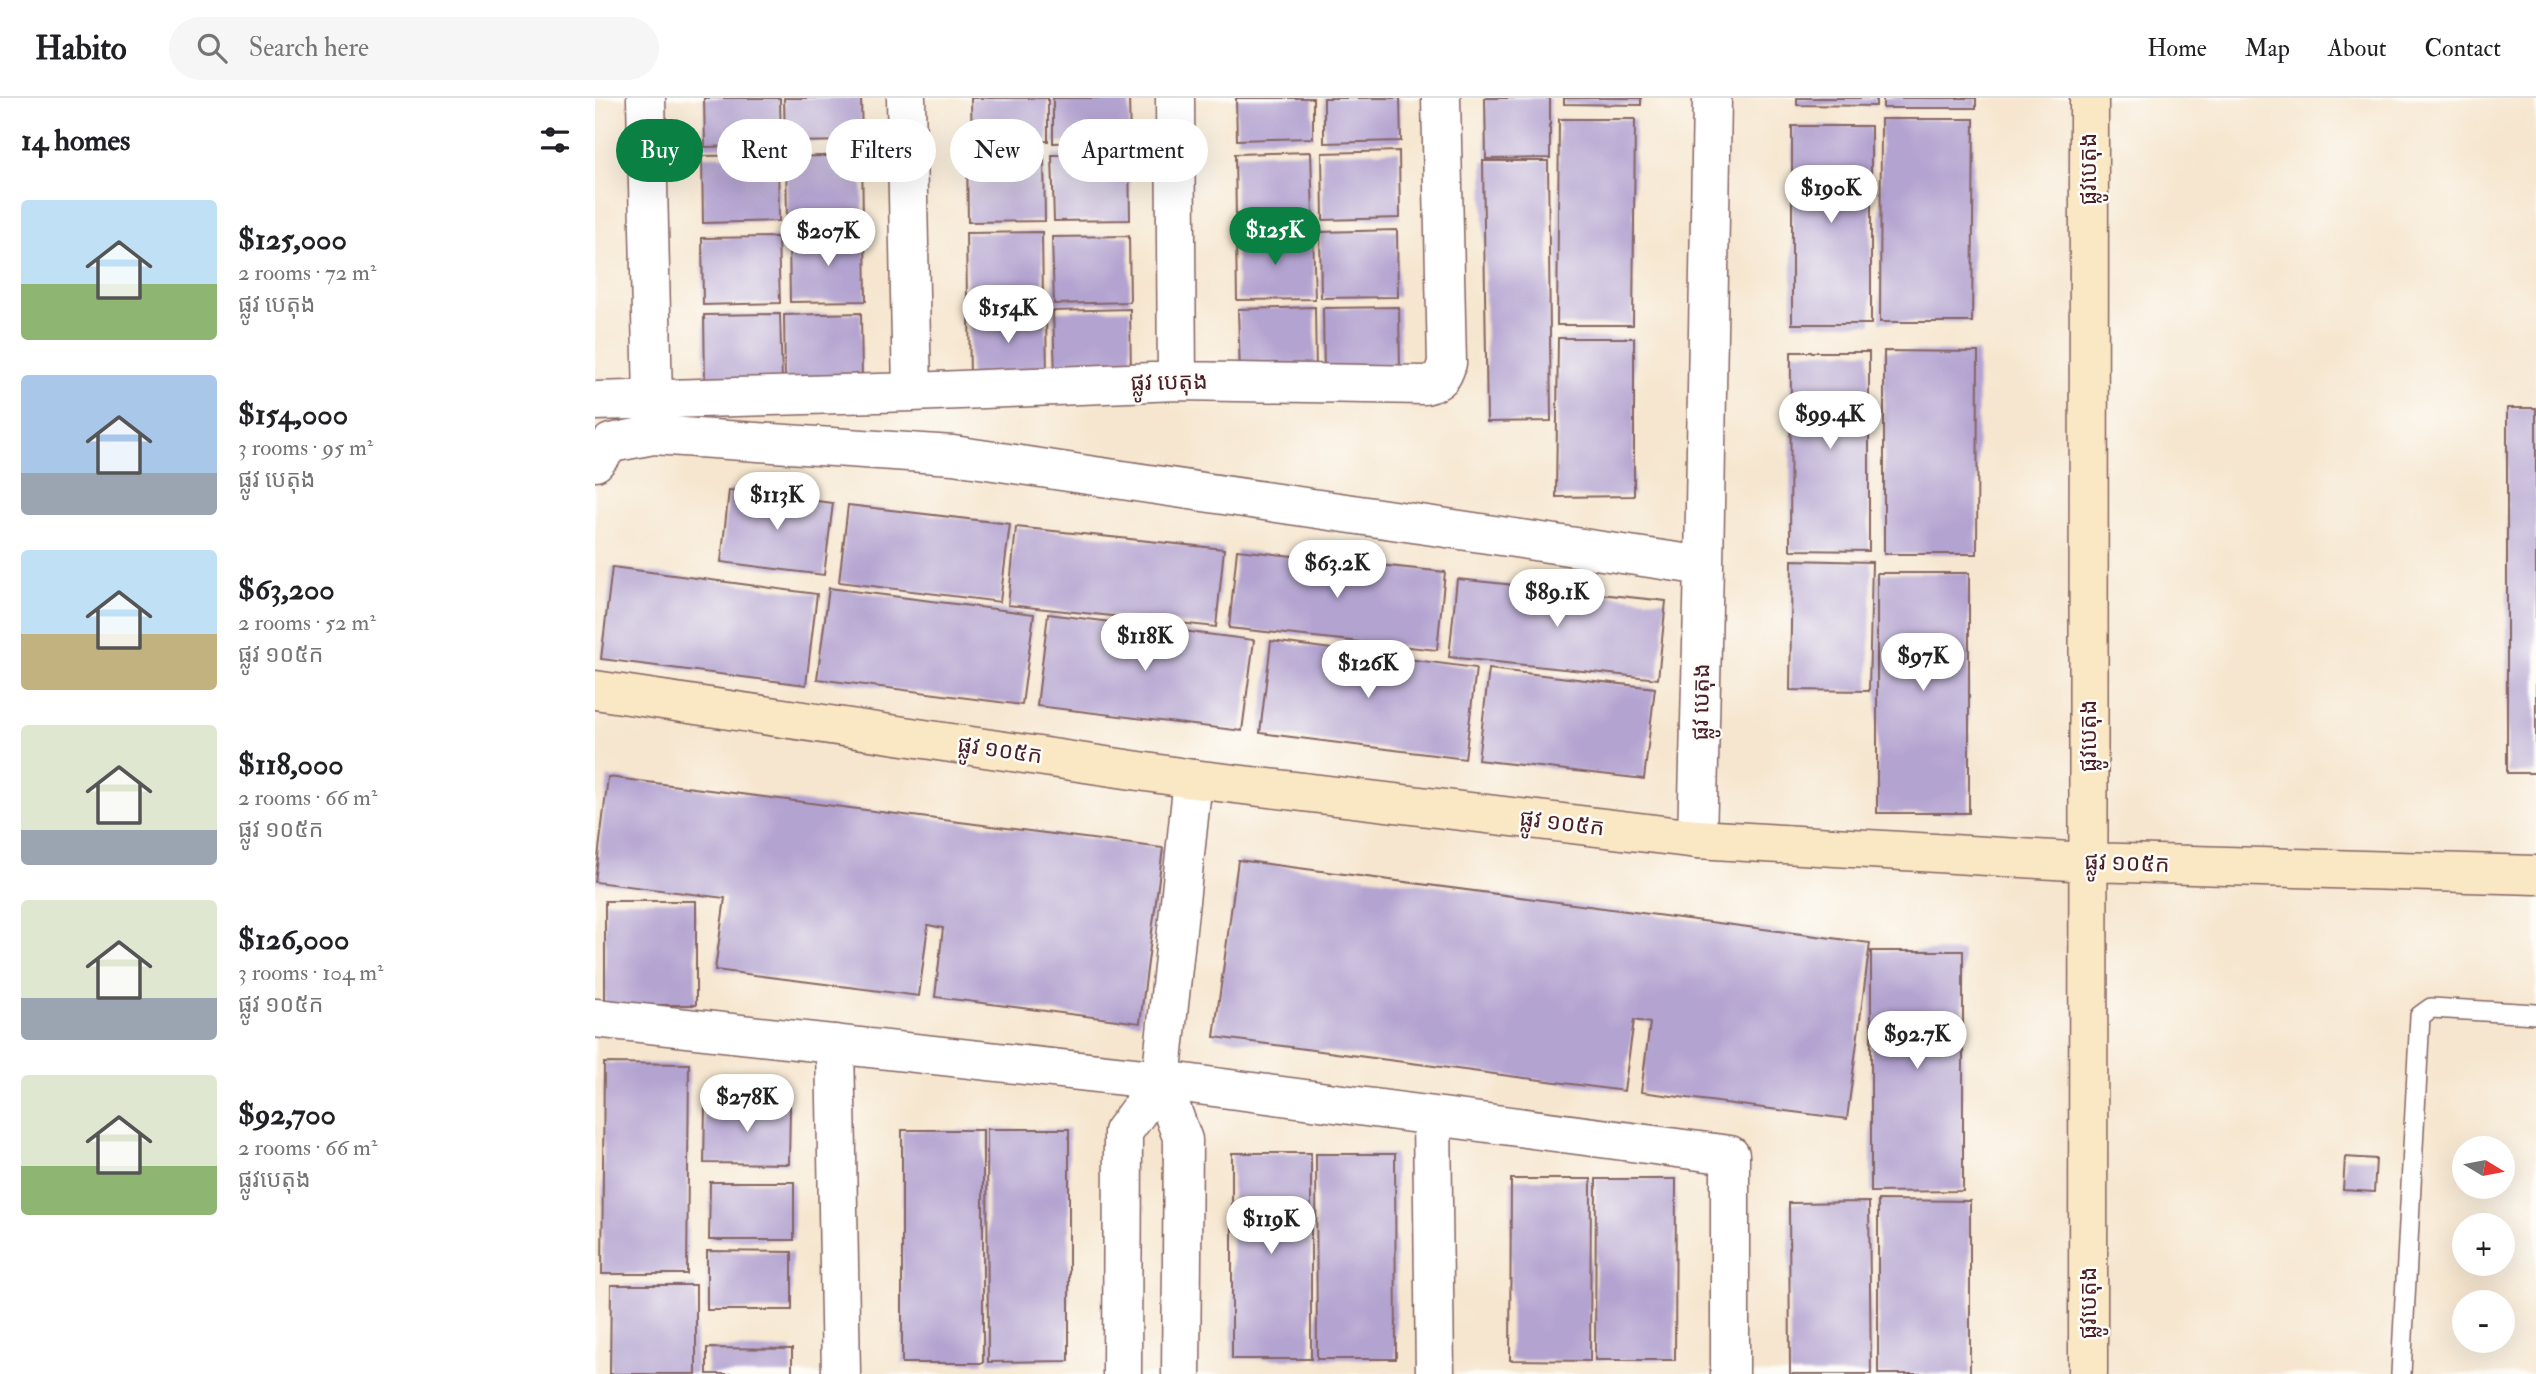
<!DOCTYPE html>
<meta charset="utf-8">
<style>
body{margin:0;font-family:"IM FELL Double Pica","Noto Sans Khmer",serif;background:#f6f6f6;color:#202124;height:100vh;display:flex;flex-direction:column;font-size:26px;white-space:nowrap}
*{box-sizing:border-box;margin:0}
p{font-size:23px;color:#757577}
.icon{flex:none;width:38px;height:38px;fill:none;stroke:currentColor;stroke-width:2;stroke-linecap:round;stroke-linejoin:round}
.map{position:relative;flex:1;overflow:hidden}
.panel{display:flex;flex-direction:column;background:#fff;width:595px}
.panel>*{flex:none}
.guide{position:absolute;left:21px;top:21px;width:665px;height:63px;display:flex;gap:14px}
.needle{width:46px;rotate:100deg}
.fabs{position:absolute;left:1857px;top:1038px;display:grid;gap:14px}
.fabs a{display:grid;place-items:center;width:63px;height:63px;border-radius:50%;background:#fff;box-shadow:0 7px 28px #0002;font-size:35px}
.price{position:absolute;translate:-50% -60px;padding:0 16px;border-radius:24px;background:#fff;color:#222;font-size:23px;line-height:46px;filter:drop-shadow(0 2px 4px #0008)}
.price::after{content:'';position:absolute;left:50%;top:42px;width:21px;height:16px;margin-left:-10px;background:inherit;clip-path:polygon(0 0,100% 0,50% 100%)}
.price.selected{background:#0b8043;color:#fff}
ul{padding:0;list-style:none}
li{display:flex;align-items:center;gap:21px;height:175px;padding:0 21px}
li span{display:grid;place-items:center;flex:none;width:196px;height:140px;border-radius:7px;color:#555}
li>.icon{margin-inline-start:auto}
span .icon{width:84px;height:84px;fill:#fffc;stroke-width:1}
li b{font-size:30px}
h2{display:flex;justify-content:space-between;align-items:center;height:84px;padding:0 21px;font-size:30px}
.tag{padding:0 24px;border-radius:32px;background:#fff;box-shadow:0 7px 28px #0002;font-size:24px;line-height:63px}
.tag.selected{background:#0b8043;color:#fff}
header{display:flex;align-items:center;gap:42px;box-sizing:border-box;height:98px;padding:0 35px;background:#fff;border-bottom:2px solid #e0e0e0}
header strong{font-size:33px}
nav{display:flex;gap:38px;margin-inline-start:auto;font-size:24px}
.search{width:490px;height:63px;background:#f6f6f6;display:flex;align-items:center;gap:18px;box-sizing:border-box;padding:0 24px;border-radius:38px;color:#757577;font-size:26px}
main{display:flex;flex:1;min-height:0}
.map>svg:first-child{display:block}
</style>
<header>
<strong>Habito</strong>
<div class="search"><svg class="icon" aria-label="search" viewBox="0 0 24 24"><circle cx="10" cy="10" r="6"/><path d="M15 15l6 6"/></svg>Search here</div>
<nav><a>Home</a><a>Map</a><a>About</a><a>Contact</a></nav>
</header>
<main>
<section class="panel">
<h2>14 homes<svg class="icon" aria-label="filters" viewBox="0 0 24 24"><path d="M4 7h16M4 17h16"/><circle cx="9" cy="7" r="2"/><circle cx="15" cy="17" r="2"/></svg></h2>
<ul>
<li><span style="background:linear-gradient(#bfe0f5 60%,#8fb573 0)"><svg class="icon" aria-label="home" viewBox="0 0 24 24"><path d="M3 11l9-7 9 7M6 9v11h12V9"/></svg></span><div><b>$125,000</b><p>2 rooms · 72 m²</p><p>ផ្លូវ បេតុង</p></div></li>
<li><span style="background:linear-gradient(#a9c7e8 70%,#9aa5b1 0)"><svg class="icon" aria-label="home" viewBox="0 0 24 24"><path d="M3 11l9-7 9 7M6 9v11h12V9"/></svg></span><div><b>$154,000</b><p>3 rooms · 95 m²</p><p>ផ្លូវ បេតុង</p></div></li>
<li><span style="background:linear-gradient(#bfe0f5 60%,#c2b280 0)"><svg class="icon" aria-label="home" viewBox="0 0 24 24"><path d="M3 11l9-7 9 7M6 9v11h12V9"/></svg></span><div><b>$63,200</b><p>2 rooms · 52 m²</p><p>ផ្លូវ ១០៥ក</p></div></li>
<li><span style="background:linear-gradient(#dfe7d0 75%,#9aa5b1 0)"><svg class="icon" aria-label="home" viewBox="0 0 24 24"><path d="M3 11l9-7 9 7M6 9v11h12V9"/></svg></span><div><b>$118,000</b><p>2 rooms · 66 m²</p><p>ផ្លូវ ១០៥ក</p></div></li>
<li><span style="background:linear-gradient(#dfe7d0 70%,#9aa5b1 0)"><svg class="icon" aria-label="home" viewBox="0 0 24 24"><path d="M3 11l9-7 9 7M6 9v11h12V9"/></svg></span><div><b>$126,000</b><p>3 rooms · 104 m²</p><p>ផ្លូវ ១០៥ក</p></div></li>
<li><span style="background:linear-gradient(#dfe7d0 65%,#8fb573 0)"><svg class="icon" aria-label="home" viewBox="0 0 24 24"><path d="M3 11l9-7 9 7M6 9v11h12V9"/></svg></span><div><b>$92,700</b><p>2 rooms · 66 m²</p><p>ផ្លូវបេតុង</p></div></li>
</ul>
</section>
<div class="map">
<svg width="1941" height="1276" viewBox="0 0 1941 1276">
<rect width="100%" height="100%" fill="#fdfcf7"/>
<filter id="ink" filterUnits="userSpaceOnUse"><feTurbulence type="fractalNoise" baseFrequency=".0143" numOctaves="2"/><feDisplacementMap in="SourceGraphic" scale="14" xChannelSelector="R" yChannelSelector="G"/><feConvolveMatrix kernelMatrix="1 2 1 2 8 2 1 2 1" color-interpolation-filters="sRGB"/></filter>
<filter id="wash" filterUnits="userSpaceOnUse"><feTurbulence type="fractalNoise" baseFrequency=".00686" numOctaves="4" result="noise"/><feDisplacementMap in="SourceGraphic" scale="28" xChannelSelector="R" yChannelSelector="G"/><feGaussianBlur stdDeviation="1.57" result="paint"/><feColorMatrix in="noise" values="0 0 0 0 0 0 0 0 0 0 0 0 0 0 0 0 0 1.4 0 .05"/><feComposite in="paint" operator="in"/></filter>
<g filter="url(#wash)">
<rect width="100%" height="100%" fill="#f6e6cf"/>
<g id="blocks">
<path fill="#b3a3d0" d="M109,0H185L186,47L110,49Z
M189,0H266L267,43L190,44Z
M376,0H453V43L377,45Z
M458,0H534L535,43L458,45Z
M641,0H718V40L642,42Z
M729,0H805L806,43L729,45Z
M890,0H955V60L891,61Z
M969,0H1046V7L969,6Z
M1202,0H1281V8L1202,7Z
M1288,0H1381V10H1288Z
M964,21H1040L1038,227H962Z
M1286,21H1379L1377,224H1285Z
M1197,28H1276V226H1197Z
M804,53L805,120L728,122L727,55Z
M716,54L718,120L641,122L640,56Z
M534,56L535,122L459,123L457,57Z
M183,57L184,123L108,125L107,58Z
M267,57L268,123L192,125L191,59Z
M449,57L450,123L373,124L372,58Z
M888,63H953L956,323L892,324Z
M802,132L803,199L726,200L725,134Z
M447,134L448,201L372,202L371,135Z
M718,135L720,201L642,202L641,136Z
M270,136L271,203L195,204L194,138Z
M534,138L535,204L459,206L457,139Z
M183,139L185,205L108,207L107,140Z
M720,209L721,276L645,277L643,211Z
M804,209L805,275L729,276L728,210Z
M535,211L536,277L460,279L458,213Z
M451,213L452,280L375,281L374,214Z
M266,215L267,282L190,283L189,217Z
M185,216L187,282L110,284L109,217Z
M963,240H1039V398L961,399Z
M1289,253L1383,254L1382,456H1289Z
M1196,254H1274V453L1195,452Z
M1912,310H1941V675H1912Z
M134,392L238,405L229,477L126,464Z
M253,407L415,426L405,504L244,484Z
M421,429L629,451L621,529L413,507Z
M642,452L850,474L842,552L634,530Z
M1197,462L1277,464L1274,593L1195,592Z
M17,469L222,496L211,587L6,561Z
M1282,475H1374V715H1282Z
M862,481L1071,503L1063,581L854,559Z
M234,490L439,516L427,607L222,581Z
M453,516L659,542L647,633L442,608Z
M676,543L881,570L870,661L665,635Z
M894,571L1060,590L1049,681L883,662Z
M13,679L568,750L545,925L340,899L348,830L333,827L324,898L120,872L130,800L0,784Z
M643,762L1275,845L1252,1021L1046,994L1055,925L1039,922L1029,993L619,939Z
M10,803H101V907H10Z
M1276,853H1368V1093L1276,1094Z
M9,965L94,966L92,1176H7Z
M110,1007L195,1008L194,1066L109,1065Z
M392,1031H474V1263L393,1264Z
M307,1032H388V1265H307Z
M637,1055H716V1261H637Z
M721,1056H800L801,1261H722Z
M1750,1059L1781,1061L1779,1094L1748,1092Z
M916,1081H996L995,1263L915,1262Z
M1001,1081H1081L1080,1262H1000Z
M115,1084H199V1142H114Z
M1283,1102L1375,1103V1276H1283Z
M1274,1104L1276,1276H1195L1194,1105Z
M112,1153L197,1154V1212H112Z
M16,1187H101V1276H15Z
M112,1250L197,1251V1276H112Z"/>
</g>
</g>
<g filter="url(#ink)">
<use href="#blocks" fill-opacity="0" stroke="#866564" stroke-width="2"/>
<g fill="none" stroke-linecap="round" stroke-linejoin="round">
<defs>
<path id="lane" d="M1806,1276L1825,918L1836,910L1941,916"/>
<path id="street" d="M51,0L58,302
M311,0L317,294
M580,0L582,283
M0,303L317,294L582,283L830,287C844,284 848,279 852,265L846,0
M0,364L16,345L58,337L358,357L1109,468L1117,0
M1102,741L1109,468
M0,920L566,982L1135,1057V1276
M240,946L246,1276
M837,1018L840,1276
M527,1276L528,1034L566,982
M586,1276L588,1042L566,982L598,681"/>
<path id="secondary" d="M0,592L598,681L1102,741L1493,764L1941,777
M1493,1276L1494,0"/>
</defs>
<use href="#lane" stroke="#866564" stroke-width="22"/>
<use href="#street" stroke="#866564" stroke-width="41"/>
<use href="#secondary" stroke="#866564" stroke-width="41"/>
<use href="#lane" stroke="#fff" stroke-width="19"/>
<use href="#street" stroke="#fff" stroke-width="38"/>
<use href="#secondary" stroke="#fae7c3" stroke-width="38"/>
</g>
</g>
<g text-anchor="middle" dominant-baseline="central" stroke-width="5" stroke-linejoin="round" paint-order="stroke">
<g font-size="23" fill="#4a1f2b" stroke="#fdfcf7">
<text transform="translate(1493 71) rotate(-90)">ផ្លូវបេតុង</text>
<text transform="translate(574 284) rotate(-1)">ផ្លូវ បេតុង</text>
<text transform="translate(1106 604) rotate(-89)">ផ្លូវ បេតុង</text>
<text transform="translate(1493 638) rotate(-90)">ផ្លូវបេតុង</text>
<text transform="translate(405 652) rotate(8)">ផ្លូវ ១០៥ក</text>
<text transform="translate(967 725) rotate(7)">ផ្លូវ ១០៥ក</text>
<text transform="translate(1532 765) rotate(2)">ផ្លូវ ១០៥ក</text>
<text transform="translate(1493 1205) rotate(-90)">ផ្លូវបេតុង</text>
</g>
</g>
</svg>
<div class="fabs">
<a><svg class="needle" viewBox="-14 -14 28 28"><path d="M0-13l5 13h-10z" fill="#e53935"/><path d="M0 13l5-13h-10z" fill="#757577"/></svg></a>
<a>+</a>
<a>−</a>
</div>
<b class="price" style="left:1236px;top:127px">$190K</b>
<b class="price selected" style="left:680px;top:169px">$125K</b>
<b class="price" style="left:233px;top:170px">$207K</b>
<b class="price" style="left:413px;top:247px">$154K</b>
<b class="price" style="left:1235px;top:353px">$99.4K</b>
<b class="price" style="left:182px;top:434px">$113K</b>
<b class="price" style="left:742px;top:502px">$63.2K</b>
<b class="price" style="left:962px;top:531px">$89.1K</b>
<b class="price" style="left:550px;top:575px">$118K</b>
<b class="price" style="left:1328px;top:595px">$97K</b>
<b class="price" style="left:773px;top:602px">$126K</b>
<b class="price" style="left:1322px;top:973px">$92.7K</b>
<b class="price" style="left:152px;top:1036px">$278K</b>
<b class="price" style="left:676px;top:1158px">$119K</b>
<div class="guide">
<a class="tag selected">Buy</a>
<a class="tag">Rent</a>
<a class="tag">Filters</a>
<a class="tag">New</a>
<a class="tag">Apartment</a>
</div>
</div>
</main>
